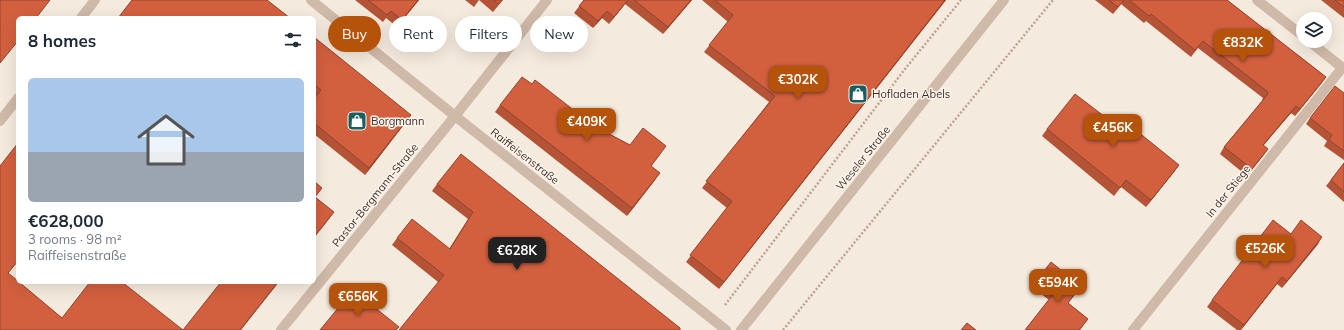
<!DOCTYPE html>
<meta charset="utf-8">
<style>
body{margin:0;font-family:Mulish,sans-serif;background:#f2f2f3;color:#1f2937;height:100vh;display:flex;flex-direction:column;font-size:15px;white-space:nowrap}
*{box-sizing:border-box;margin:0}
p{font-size:13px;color:#747a83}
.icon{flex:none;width:22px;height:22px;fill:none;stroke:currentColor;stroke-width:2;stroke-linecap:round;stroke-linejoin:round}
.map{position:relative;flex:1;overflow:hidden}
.side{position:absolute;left:16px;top:16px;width:300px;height:268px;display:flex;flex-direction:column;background:#fff;border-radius:6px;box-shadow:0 4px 16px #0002}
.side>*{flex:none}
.hud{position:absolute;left:328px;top:16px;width:380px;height:36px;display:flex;gap:8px}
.controls{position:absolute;left:1296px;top:12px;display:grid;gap:8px}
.controls a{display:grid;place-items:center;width:36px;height:36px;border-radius:50%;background:#fff;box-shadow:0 4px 16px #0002;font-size:20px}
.price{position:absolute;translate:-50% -34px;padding:0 9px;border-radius:8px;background:#b45309;color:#fff;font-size:13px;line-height:26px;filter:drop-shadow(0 1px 2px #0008)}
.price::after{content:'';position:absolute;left:50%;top:24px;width:12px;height:9px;margin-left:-6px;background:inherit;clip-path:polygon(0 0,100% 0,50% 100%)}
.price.on{background:#222;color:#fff}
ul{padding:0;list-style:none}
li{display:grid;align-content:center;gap:8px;height:212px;padding:0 12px}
li span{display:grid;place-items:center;height:124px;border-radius:6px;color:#555}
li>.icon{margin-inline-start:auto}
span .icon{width:72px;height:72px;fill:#fffc;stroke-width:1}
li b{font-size:17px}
h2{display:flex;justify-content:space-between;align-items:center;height:48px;padding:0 12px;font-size:17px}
.pill{padding:0 14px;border-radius:18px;background:#fff;box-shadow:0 4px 16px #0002;font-size:14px;line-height:36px}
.pill.on{background:#b45309;color:#fff}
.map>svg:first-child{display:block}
</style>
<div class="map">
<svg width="1344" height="330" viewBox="0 0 1344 330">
<rect width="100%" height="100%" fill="#f5eade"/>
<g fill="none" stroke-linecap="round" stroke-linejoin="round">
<path stroke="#bba392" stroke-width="2.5" stroke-dasharray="2 2" stroke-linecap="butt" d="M725,305L905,69L961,0
M783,330L1053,0"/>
<path stroke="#cfb9a8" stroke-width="10" d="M311,0L455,116L726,330
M1257,0L1303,36
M81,18L95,0
M1309,41L1344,69
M0,121L18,98
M281,330L455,116L547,0
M741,330L1004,0
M1133,330L1342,68"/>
</g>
<path fill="#b55336" d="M355,0H419L397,27L386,18L383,22Z
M465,0H503L493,12L479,0L474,7Z
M584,0H692L663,34L625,4L609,24L602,18L593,28L574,13Z
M702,0H946L719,289L686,262L727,208L702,188L769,102L704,52L728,22Z
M1095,0H1227L1326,77L1295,116L1291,113L1263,145L1268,149L1247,176L1220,154L1224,147L1262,101V100L1263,98L1198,48L1191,57L1146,21L1144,23L1121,4L1113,14Z
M1321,0H1344V18Z
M314,37L406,122L365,175L314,134V99L316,97L314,95Z
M532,84L593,125L630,145L661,153L651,166L655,180L627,216L495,112L500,105Z
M1344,93V160L1324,146L1327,141L1306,124L1310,118Z
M1117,126L1179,165L1174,172L1146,207L1121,187L1114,196L1042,136L1047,129Z
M1344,163V202L1326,186Z
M437,184L680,328L438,282L392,245L397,238L449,249L468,219L432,191Z
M1291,234L1318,244L1282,288L1277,284L1241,330H1237L1207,307L1212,300Z
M1037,280L1076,293L1068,303L1088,319L1080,330H1025L1049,300L1032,287Z"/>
<path fill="#93432c" d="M418,0H419L397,27L402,20Z
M628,0L625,4L609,24L614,17Z
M691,0H692L663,34L668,27Z
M945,0H946L719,289L724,282Z
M1124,0L1121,4L1113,14L1118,7Z
M607,11L602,18L593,28L598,21Z
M1326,77L1321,84L1295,116L1300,109Z
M1296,106L1291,113L1258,152L1263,145Z
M411,115L406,122L365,175L369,168Z
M1268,149L1263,156L1247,176L1252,169Z
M1179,165L1174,172L1146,207L1151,200Z
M660,173L655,180L627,216L632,208Z
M334,212L329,219L314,238V237Z
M1322,237L1318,244L1282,288L1287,281Z
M1282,277L1277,284L1241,330L1244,325Z
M278,282H279L241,330H240Z"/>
<path fill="#d2603f" stroke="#93432c" d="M0,0H50L36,18H18V41L0,63Z
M132,0H267L290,18H118Z
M368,0H418L402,20L391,11L387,15Z
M494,0H502L499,4Z
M584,0H628L614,17L607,11L598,21L579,6Z
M634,0H691L668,27Z
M715,0H945L724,282L690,255L732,201L706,181L775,96L709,45L733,15Z
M1109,0H1124L1118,7Z
M1129,0H1227L1326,77L1300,109L1296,106L1263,145L1268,149L1252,169L1224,147L1268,94L1267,93L1268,92L1203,41L1195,50L1151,14L1149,16Z
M1335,0H1344V7Z
M314,37L411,115L369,168L314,123V99L321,90L314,84Z
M522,77L532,84L535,80L593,125L595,122L611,135L630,145L643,128L666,146L651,166L660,173L632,208L500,105Z
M1335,86L1344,93V151L1329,140L1332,135L1310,118Z
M1075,94L1117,126L1122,119L1179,165L1151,200L1126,180L1120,188L1047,129Z
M18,143V261L8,273L18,281V282H19L62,318L90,282H122L183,330L221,282H278L240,330H0V166Z
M461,154L680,328V330H399L444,275L397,238L412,219L450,249L473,212L437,184Z
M1344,163V192L1331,180Z
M314,181L322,188L315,197L334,212L314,237Z
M1273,220L1291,234L1301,220L1322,237L1287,281L1282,277L1244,325L1212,300Z
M1051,262L1081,286L1068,303L1088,319L1079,330H1025L1054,293L1037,280Z
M353,290L399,327L396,330H320Z
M967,323L976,330H961Z"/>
<defs>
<symbol id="shop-square" viewBox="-11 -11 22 22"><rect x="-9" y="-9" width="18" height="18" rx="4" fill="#195e61" stroke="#fcf4eb"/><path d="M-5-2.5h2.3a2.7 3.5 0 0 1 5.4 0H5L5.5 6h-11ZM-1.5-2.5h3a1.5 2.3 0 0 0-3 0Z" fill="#fff"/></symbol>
</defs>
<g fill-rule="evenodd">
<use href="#shop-square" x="847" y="83" width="22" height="22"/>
<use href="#shop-square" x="346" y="110" width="22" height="22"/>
</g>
<g text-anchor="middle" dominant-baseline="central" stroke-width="3" stroke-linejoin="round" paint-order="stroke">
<g font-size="11" fill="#3b2e29" stroke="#fcf4eb" text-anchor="start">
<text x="872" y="94">Hofladen Abels</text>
<text x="371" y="121">Borgmann</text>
</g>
<g font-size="11" fill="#3b2e29" stroke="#fcf4eb">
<text transform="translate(525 156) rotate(38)">Raiffeisenstraße</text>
<text transform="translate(863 158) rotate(-51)">Weseler Straße</text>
<text transform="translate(1228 191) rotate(-51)">In der Stiege</text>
<text transform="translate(375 195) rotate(-51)">Pastor-Bergmann-Straße</text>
</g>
</g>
</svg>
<div class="controls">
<a><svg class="icon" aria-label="layers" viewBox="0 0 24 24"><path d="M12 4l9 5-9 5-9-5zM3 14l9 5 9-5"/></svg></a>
</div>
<b class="price" style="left:1243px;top:63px">€832K</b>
<b class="price" style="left:798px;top:100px">€302K</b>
<b class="price" style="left:587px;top:142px">€409K</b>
<b class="price" style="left:1113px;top:148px">€456K</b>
<b class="price" style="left:1265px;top:269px">€526K</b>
<b class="price on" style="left:517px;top:271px">€628K</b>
<b class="price" style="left:1058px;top:303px">€594K</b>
<b class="price" style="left:358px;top:317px">€656K</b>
<div class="hud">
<a class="pill on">Buy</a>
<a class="pill">Rent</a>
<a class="pill">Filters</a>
<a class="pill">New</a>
</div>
<section class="side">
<h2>8 homes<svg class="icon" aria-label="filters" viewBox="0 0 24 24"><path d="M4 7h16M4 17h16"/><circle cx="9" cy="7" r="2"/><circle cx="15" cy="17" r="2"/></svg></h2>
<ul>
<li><span style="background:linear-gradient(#a9c7e8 60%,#9aa5b1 0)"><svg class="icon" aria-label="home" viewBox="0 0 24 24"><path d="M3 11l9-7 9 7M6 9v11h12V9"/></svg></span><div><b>€628,000</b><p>3 rooms · 98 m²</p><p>Raiffeisenstraße</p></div></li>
</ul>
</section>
</div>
